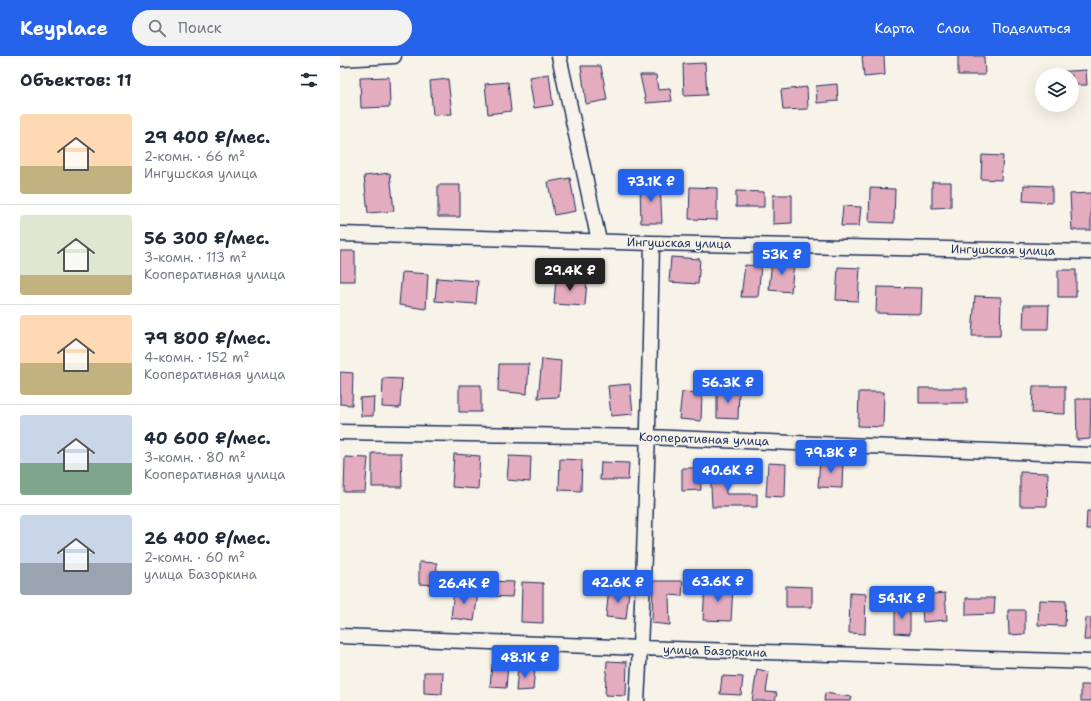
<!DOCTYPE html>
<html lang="ru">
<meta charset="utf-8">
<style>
body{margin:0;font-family:"Shantell Sans",sans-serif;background:#f2f2f3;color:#1f2937;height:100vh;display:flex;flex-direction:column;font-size:15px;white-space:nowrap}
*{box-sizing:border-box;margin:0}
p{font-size:13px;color:#747a83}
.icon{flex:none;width:22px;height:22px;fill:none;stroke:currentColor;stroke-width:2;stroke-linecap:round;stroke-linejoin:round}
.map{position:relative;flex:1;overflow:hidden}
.panel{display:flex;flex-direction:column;background:#fff;width:340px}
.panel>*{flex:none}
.tools{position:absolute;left:695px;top:12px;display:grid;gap:8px}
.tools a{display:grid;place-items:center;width:44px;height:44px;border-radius:50%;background:#fff;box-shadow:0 4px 16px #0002;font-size:20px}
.price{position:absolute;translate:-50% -34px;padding:0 9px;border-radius:4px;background:#2563eb;color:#fff;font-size:13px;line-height:26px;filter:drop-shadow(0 1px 2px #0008)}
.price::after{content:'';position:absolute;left:50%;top:24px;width:12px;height:9px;margin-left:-6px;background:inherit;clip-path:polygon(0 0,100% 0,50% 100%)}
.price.current{background:#222;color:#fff}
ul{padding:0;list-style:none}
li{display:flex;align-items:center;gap:12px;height:100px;padding:0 20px}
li+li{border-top:1px solid #e0e1e3}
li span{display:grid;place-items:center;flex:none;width:112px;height:80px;border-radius:4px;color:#555}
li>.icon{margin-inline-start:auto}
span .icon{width:48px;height:48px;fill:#fffc;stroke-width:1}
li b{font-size:17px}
h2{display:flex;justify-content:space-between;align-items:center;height:48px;padding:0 20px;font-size:17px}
header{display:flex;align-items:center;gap:24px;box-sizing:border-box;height:56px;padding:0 20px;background:#2563eb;color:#fff}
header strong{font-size:19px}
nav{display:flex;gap:22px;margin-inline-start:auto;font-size:14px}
.search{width:280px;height:36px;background:#f2f2f3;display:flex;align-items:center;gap:10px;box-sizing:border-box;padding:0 14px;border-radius:22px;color:#747a83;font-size:15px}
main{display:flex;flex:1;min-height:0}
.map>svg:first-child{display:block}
</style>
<header>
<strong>Keyplace</strong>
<div class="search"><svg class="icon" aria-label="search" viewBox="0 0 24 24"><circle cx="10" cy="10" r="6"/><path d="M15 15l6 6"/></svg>Поиск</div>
<nav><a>Карта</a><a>Слои</a><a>Поделиться</a></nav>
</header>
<main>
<section class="panel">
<h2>Объектов: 11<svg class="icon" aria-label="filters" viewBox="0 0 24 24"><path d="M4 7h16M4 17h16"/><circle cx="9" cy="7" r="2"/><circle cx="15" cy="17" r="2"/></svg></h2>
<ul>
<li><span style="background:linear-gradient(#ffd9b3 65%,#c2b280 0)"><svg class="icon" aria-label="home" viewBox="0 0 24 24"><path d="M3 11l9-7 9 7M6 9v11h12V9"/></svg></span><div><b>29 400 ₽/мес.</b><p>2-комн. · 66 m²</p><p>Ингушская улица</p></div></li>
<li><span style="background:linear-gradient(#dfe7d0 75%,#c2b280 0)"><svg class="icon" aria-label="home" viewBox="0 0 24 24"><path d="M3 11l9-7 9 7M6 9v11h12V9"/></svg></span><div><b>56 300 ₽/мес.</b><p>3-комн. · 113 m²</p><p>Кооперативная улица</p></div></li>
<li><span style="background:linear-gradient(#ffd9b3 60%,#c2b280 0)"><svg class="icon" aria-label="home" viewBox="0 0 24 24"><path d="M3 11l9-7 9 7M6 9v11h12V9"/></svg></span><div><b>79 800 ₽/мес.</b><p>4-комн. · 152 m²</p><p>Кооперативная улица</p></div></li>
<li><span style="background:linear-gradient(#c9d6e8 60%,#7fa58c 0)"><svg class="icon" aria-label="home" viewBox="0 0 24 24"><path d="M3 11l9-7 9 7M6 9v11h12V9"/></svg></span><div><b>40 600 ₽/мес.</b><p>3-комн. · 80 m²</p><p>Кооперативная улица</p></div></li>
<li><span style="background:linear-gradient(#c9d6e8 60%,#9aa5b1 0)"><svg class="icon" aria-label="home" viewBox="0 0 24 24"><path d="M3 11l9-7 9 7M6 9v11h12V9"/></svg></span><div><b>26 400 ₽/мес.</b><p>2-комн. · 60 m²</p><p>улица Базоркина</p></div></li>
</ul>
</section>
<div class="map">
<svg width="751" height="645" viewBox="0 0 751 645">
<rect width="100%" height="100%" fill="#f7f3e8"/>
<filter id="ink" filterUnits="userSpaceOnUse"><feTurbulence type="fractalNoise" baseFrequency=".025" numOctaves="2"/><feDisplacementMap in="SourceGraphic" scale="8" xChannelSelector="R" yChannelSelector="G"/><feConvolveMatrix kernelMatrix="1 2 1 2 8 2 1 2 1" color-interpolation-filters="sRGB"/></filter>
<g filter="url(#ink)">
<path fill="#e4acbf" stroke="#1b2f5e" d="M522,0H544L545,19L524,21Z
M618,0H644L645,19H618Z
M365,7L367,39L344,40L343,8Z
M241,10H261L267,44L246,48Z
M746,14L747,29H732V19H715V16Z
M209,18L213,49L194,52L189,21Z
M300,19H316L318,34L330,33L332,45L306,47Z
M49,21L50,51L21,52L20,22Z
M108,23L112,58L93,59L90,25Z
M168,26L171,55L148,58L145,28Z
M497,28L498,45L477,47L476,30Z
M467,31L468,53L443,54L441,34Z
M642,99L663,100L661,124L641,123Z
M50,117L54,155L28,157L24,120Z
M230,122L236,155L214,159L208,126Z
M592,126H611V151L592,152Z
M300,127L320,128L322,167H301Z
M98,129H120V161H98Z
M684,129L712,130V147L683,145Z
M350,131L377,132V164L349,163Z
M530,132L555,133L554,167L529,166Z
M396,135L424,136V151H396Z
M751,137V174H732L730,138Z
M433,139H452V167L433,168Z
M503,150L521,151L519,170H501Z
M0,195H15V225H0Z
M331,201L360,203L358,228L329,226Z
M432,204L454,206L451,236L429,234Z
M405,209L421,210L418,241H401Z
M498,211L520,212L518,245L496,244Z
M718,214H736V241H718Z
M62,216L88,218L86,253L59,249Z
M97,222L138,225L136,248L95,245Z
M216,222L247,224L245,250L214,248Z
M537,231L582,232L581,258L536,257Z
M635,240L661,241L660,280H632Z
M684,249H709L708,273H683Z
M202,303L221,305L219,341L198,342Z
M159,308H189L187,338L158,335Z
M0,316L13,317L12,349L0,348Z
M43,322L62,323L60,352L42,351Z
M290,328L293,358L271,360L268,330Z
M119,329H141V356H119Z
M693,330H725V358L692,357Z
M579,332H627V347H579Z
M377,333H399L398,363L377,362Z
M342,336L362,337L361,365L339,363Z
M519,336H544L543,371L518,370Z
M34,341L33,360H21L20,342Z
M736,343H751L750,383L737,384Z
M32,397H61L62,431H32Z
M114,398L140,400L138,433L112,431Z
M169,400L191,401L190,426L167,424Z
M5,401L28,402L25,436H4Z
M220,403L242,404L241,435L219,434Z
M480,404L503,405L502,432L478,431Z
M261,406L289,407L288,424H260Z
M428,407L446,408L445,441L426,440Z
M370,409L385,410L386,438H417V451H372Z
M342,412H360L361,434L342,435Z
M680,416L708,417L707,450H680Z
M747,455H751V473H746Z
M79,506L97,507L96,529L79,528Z
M149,525L174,526L172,541L148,540Z
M313,525H343L342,540L329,539L330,569L312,567Z
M182,526L203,527V567L181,566Z
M365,529L393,530L391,565L363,564Z
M446,530L472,531V551H446Z
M269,532L289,534L286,563L266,561Z
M114,534L138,537L134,565L111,562Z
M510,537L526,538L525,578L509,577Z
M605,537L607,564L583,566L581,539Z
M626,542H655L654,558L626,559Z
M699,544L726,545L725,570L698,569Z
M555,549L570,550V578L555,577Z
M668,554H685V578L669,579Z
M746,562H751V584H744Z
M267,605L287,606L286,640L265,639Z
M152,608L168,609L166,632L150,631Z
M178,611L195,612L193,634L176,635Z
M417,613L429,616L426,636L437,637L435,645H412Z
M84,616H103L102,638L84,637Z
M382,620L403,621L401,639L380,638Z
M741,629H751V645H741Z
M485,637L512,641L511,645H484Z"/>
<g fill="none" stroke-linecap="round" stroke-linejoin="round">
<defs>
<path id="minor" d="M219,0L259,185
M0,3L54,0
M0,178L312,187L751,196
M0,376L308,381L751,399
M0,580L300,592L751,606
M297,645C306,493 309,340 312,187"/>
</defs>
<use href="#minor" stroke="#1b2f5e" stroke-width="17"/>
<use href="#minor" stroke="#f7f3e8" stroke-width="14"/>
</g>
</g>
<g text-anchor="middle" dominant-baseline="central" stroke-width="3" stroke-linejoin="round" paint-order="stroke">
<g font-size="12" fill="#1b2f5e" stroke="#f7f3e8">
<text transform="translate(339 187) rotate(1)">Ингушская улица</text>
<text transform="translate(663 194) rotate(1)">Ингушская улица</text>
<text transform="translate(364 383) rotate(2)">Кооперативная улица</text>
<text transform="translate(375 595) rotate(2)">улица Базоркина</text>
</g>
</g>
</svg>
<div class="tools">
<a><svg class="icon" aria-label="layers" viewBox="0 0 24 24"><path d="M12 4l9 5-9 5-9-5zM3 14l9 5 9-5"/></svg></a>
</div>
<b class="price" style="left:311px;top:147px">73.1K ₽</b>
<b class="price" style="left:442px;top:220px">53K ₽</b>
<b class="price current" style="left:230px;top:236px">29.4K ₽</b>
<b class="price" style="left:388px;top:348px">56.3K ₽</b>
<b class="price" style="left:491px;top:418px">79.8K ₽</b>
<b class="price" style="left:388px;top:436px">40.6K ₽</b>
<b class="price" style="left:378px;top:547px">63.6K ₽</b>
<b class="price" style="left:278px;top:548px">42.6K ₽</b>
<b class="price" style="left:124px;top:549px">26.4K ₽</b>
<b class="price" style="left:562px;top:564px">54.1K ₽</b>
<b class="price" style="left:185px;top:623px">48.1K ₽</b>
</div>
</main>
